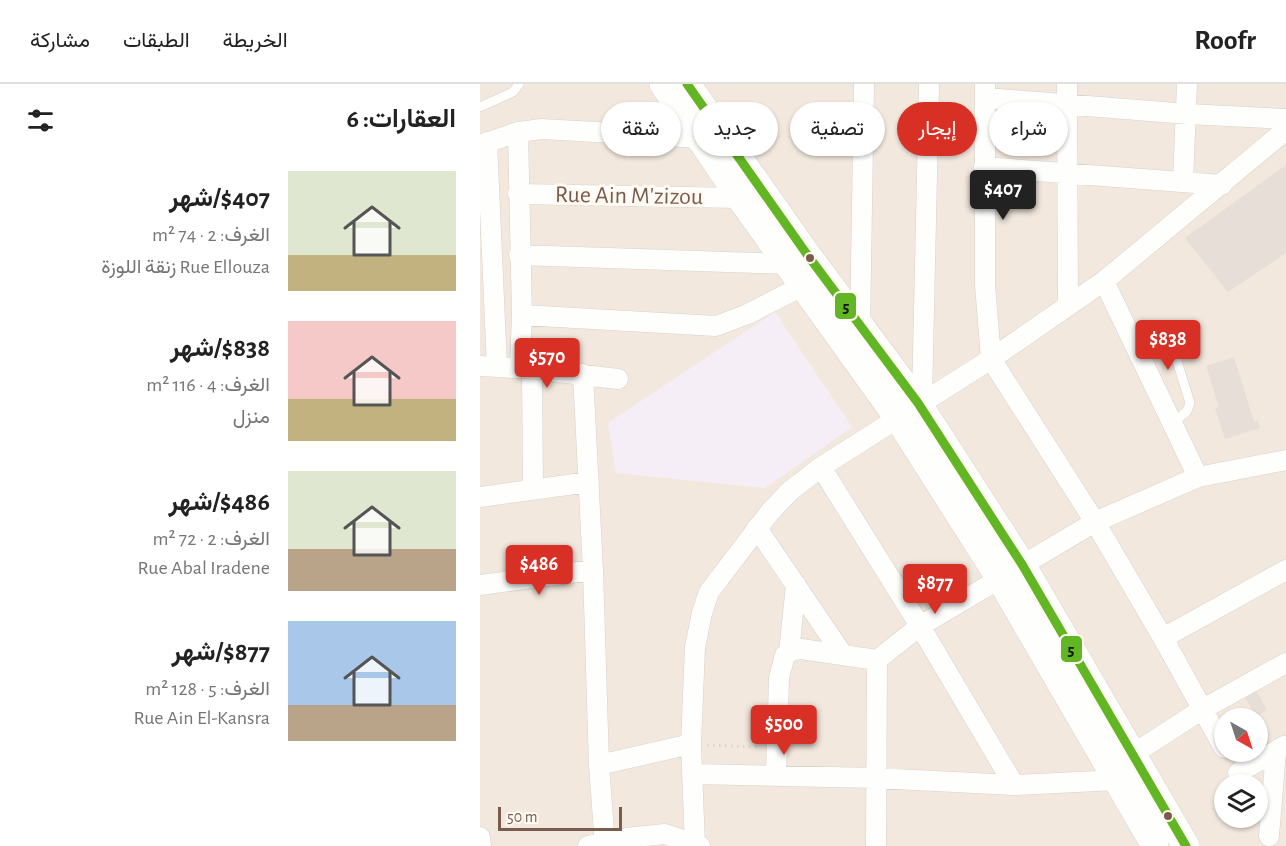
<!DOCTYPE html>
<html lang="ar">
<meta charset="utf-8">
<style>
body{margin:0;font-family:"Alegreya Sans",Vazirmatn,sans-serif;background:#f6f6f6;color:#222;direction:rtl;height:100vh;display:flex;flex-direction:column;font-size:22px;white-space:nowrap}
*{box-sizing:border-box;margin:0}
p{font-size:20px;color:#767676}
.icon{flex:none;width:33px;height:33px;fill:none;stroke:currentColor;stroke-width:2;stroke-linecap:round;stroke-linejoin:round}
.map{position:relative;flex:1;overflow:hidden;direction:ltr}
.panel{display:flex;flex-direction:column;background:#fff;width:480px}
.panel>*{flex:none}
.top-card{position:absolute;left:18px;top:18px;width:570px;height:54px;direction:rtl;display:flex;gap:12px}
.needle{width:39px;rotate:141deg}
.fabs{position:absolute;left:734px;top:624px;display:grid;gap:12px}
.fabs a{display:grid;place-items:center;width:54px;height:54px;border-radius:50%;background:#fff;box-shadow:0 2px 4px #0004;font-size:30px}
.scale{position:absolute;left:18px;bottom:15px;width:124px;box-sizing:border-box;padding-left:6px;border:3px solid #7a5c4d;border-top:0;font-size:16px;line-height:21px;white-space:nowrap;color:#7a5c4d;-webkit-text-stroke:4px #fffaf3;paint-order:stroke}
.price{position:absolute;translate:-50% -51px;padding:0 14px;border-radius:6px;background:#d93025;color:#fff;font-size:20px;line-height:39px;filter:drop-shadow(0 2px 3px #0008)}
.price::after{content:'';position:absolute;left:50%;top:36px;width:18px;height:14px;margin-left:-9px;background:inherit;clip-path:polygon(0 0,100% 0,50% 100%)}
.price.on{background:#222;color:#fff}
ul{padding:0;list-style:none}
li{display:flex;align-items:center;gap:18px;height:150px;padding:0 24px}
li span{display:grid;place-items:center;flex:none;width:168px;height:120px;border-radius:0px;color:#555}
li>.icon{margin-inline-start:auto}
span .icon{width:72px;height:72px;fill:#fffc;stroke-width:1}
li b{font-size:26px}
h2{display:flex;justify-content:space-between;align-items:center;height:72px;padding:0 24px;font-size:26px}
.pill{padding:0 21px;border-radius:27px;background:#fff;box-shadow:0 2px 4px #0004;font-size:21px;line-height:54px}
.pill.on{background:#d93025;color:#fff}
header{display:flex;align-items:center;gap:36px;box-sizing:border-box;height:84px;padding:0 30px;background:#fff;border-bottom:2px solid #e0e0e0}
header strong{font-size:28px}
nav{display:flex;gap:33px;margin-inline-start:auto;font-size:21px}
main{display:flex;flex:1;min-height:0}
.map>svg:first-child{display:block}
</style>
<header>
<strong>Roofr</strong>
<nav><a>الخريطة</a><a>الطبقات</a><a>مشاركة</a></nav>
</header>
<main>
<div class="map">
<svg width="806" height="762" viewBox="0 0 806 762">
<rect width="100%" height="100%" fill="#f9f5f0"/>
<path fill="#f2e8de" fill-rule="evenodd" d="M0,0H806V762H0ZM744,634H777V668H744ZM744,700H777V734H744Z"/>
<path fill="#f6eef6" d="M295,228L372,343L285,404L136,389L128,339Z"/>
<path fill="#e6ded7" d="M806,81V169L748,208L705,154Z
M754,273L774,338L778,336L780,344L745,355L735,324L739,323L726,282Z
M775,605L787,626L776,633L764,611Z"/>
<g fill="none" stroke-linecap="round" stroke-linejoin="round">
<defs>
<path id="lane" d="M0,23L33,8L39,0
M648,247L681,241L688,248L710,319L707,327L693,339"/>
<path id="street" d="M505,0V201L511,275L615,438L683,554L806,486
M587,0L588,222
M506,14L708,30L806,35
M38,48L42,231L40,284
M7,58L17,283
M0,61L38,48L62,45L221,54
M504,83L742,101
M703,98L707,0
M38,110L260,114
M39,171L310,180
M624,197L718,393
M42,231L236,242L268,230L324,201
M380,243L384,0
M0,282L52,285L138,295
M52,285L53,405
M103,290L113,486L119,681L125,762
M442,316L449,0
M341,383L440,542L534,701
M0,413L109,398
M277,444L363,571
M0,501L113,486
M683,554L744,664
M309,568L316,501
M653,670L723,625L806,579
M119,681L211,660
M758,689L804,662
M212,690L395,694L534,701L638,696
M296,691L299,594L305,571L313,566L321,565L397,576
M789,752L796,667
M0,753L1,762
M215,761L211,660L215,563L222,529L229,508L290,428L310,407L341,383L511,275L624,197L806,46
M108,762L146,754L185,750L220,762
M396,762L397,576L440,542L615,438L718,393L806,376"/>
<path id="secondary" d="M183,0L260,114L417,333L520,495L675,762
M207,0L326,169L438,319L543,482L706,762"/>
</defs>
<use href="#lane" stroke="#d7d1cb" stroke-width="10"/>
<use href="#street" stroke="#d7d1cb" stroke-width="21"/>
<use href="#secondary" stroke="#d9d2cb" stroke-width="28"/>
<path stroke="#dcd5d0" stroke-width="3" stroke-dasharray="1.5 4.5" stroke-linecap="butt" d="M227,661L280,663"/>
<use href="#lane" stroke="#fefefd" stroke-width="9"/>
<use href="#street" stroke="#fefefd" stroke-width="20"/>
<use href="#secondary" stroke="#fefefd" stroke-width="27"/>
<defs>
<path id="bus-1" d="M207,0L326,169L438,319L543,482L706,762"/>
</defs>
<use href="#bus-1" stroke="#fffaf3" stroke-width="14"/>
<use href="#bus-1" stroke="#62b523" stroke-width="9"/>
</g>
<g fill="#7a5c4d" stroke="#fffaf3" stroke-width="2">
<circle cx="330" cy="174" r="5"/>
<circle cx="688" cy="732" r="5"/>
</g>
<g text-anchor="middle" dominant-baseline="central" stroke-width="6" stroke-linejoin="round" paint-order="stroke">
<g font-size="24" fill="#7a5c4d" stroke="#fffaf3">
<text transform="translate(149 112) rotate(1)">Rue Ain M'zizou</text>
</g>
</g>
<g stroke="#fffaf3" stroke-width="2">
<rect x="354" y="208" width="23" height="28" rx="6" fill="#62b523"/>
<rect x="580" y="551" width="23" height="28" rx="6" fill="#62b523"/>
</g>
<g font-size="16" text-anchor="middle" font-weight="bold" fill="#111">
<text x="366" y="228">5</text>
<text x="591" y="571">5</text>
</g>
</svg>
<div class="fabs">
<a><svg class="needle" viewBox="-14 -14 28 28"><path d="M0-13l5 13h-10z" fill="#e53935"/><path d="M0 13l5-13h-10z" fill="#767676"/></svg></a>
<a><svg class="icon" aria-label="layers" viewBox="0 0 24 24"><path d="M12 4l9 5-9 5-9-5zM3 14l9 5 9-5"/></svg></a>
</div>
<div class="scale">50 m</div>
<b class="price on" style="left:523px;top:137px">$407</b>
<b class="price" style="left:688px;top:287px">$838</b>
<b class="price" style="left:67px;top:305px">$570</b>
<b class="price" style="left:59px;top:512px">$486</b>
<b class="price" style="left:455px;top:531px">$877</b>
<b class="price" style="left:304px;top:672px">$500</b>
<div class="top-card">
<a class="pill">شراء</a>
<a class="pill on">إيجار</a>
<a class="pill">تصفية</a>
<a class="pill">جديد</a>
<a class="pill">شقة</a>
</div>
</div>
<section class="panel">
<h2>العقارات: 6<svg class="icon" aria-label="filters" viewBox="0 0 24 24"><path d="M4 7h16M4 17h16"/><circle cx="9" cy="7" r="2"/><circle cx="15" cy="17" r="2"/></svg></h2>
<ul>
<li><span style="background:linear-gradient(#dfe7d0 70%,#c2b280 0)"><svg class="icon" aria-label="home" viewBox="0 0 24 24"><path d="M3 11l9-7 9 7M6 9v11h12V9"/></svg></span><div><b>$407/شهر</b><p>الغرف: 2 · 74 m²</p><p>Rue Ellouza زنقة اللوزة</p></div></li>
<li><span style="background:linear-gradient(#f6c9c9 65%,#c2b280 0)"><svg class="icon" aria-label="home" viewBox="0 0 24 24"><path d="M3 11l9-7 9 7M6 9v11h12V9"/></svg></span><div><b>$838/شهر</b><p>الغرف: 4 · 116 m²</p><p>منزل</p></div></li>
<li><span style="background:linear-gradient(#dfe7d0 65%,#b9a48a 0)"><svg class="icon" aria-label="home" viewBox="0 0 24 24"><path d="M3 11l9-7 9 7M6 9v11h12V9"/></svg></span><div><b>$486/شهر</b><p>الغرف: 2 · 72 m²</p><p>Rue Abal Iradene</p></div></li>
<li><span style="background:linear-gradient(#a9c7e8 70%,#b9a48a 0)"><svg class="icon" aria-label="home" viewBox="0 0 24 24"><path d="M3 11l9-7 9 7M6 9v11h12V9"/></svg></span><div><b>$877/شهر</b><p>الغرف: 5 · 128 m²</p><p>Rue Ain El-Kansra</p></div></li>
</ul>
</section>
</main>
